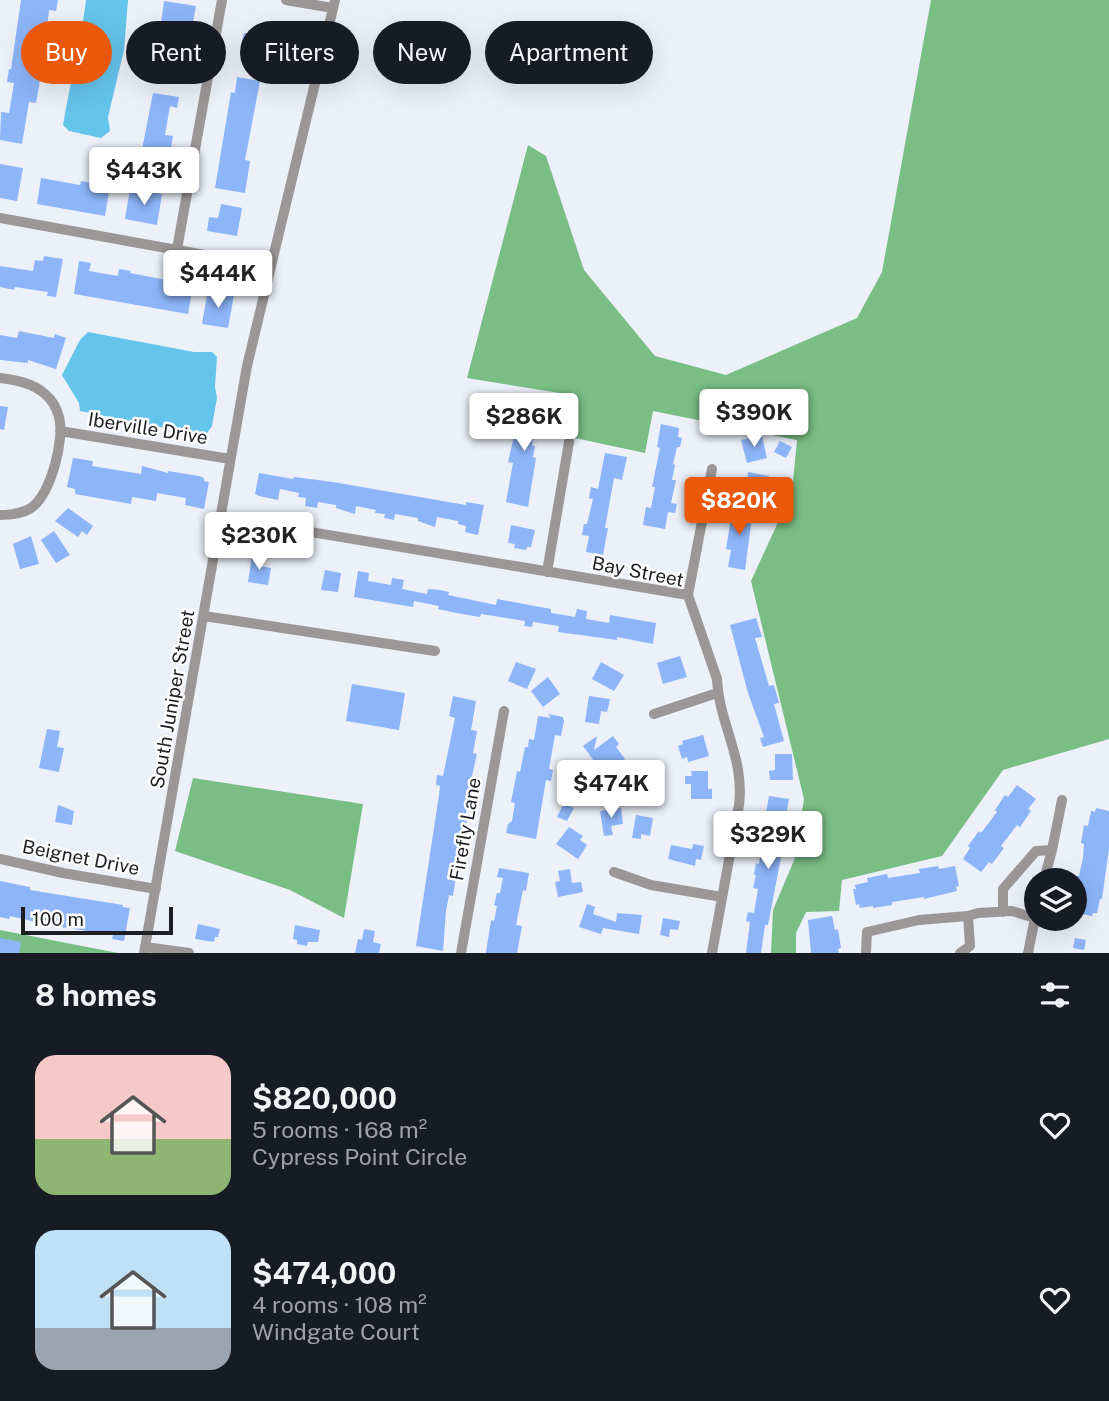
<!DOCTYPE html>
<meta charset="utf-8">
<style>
body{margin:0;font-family:"Public Sans",sans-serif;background:#242831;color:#f1f3f6;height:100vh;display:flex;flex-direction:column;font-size:26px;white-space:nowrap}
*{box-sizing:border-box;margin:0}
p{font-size:23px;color:#9ea1a6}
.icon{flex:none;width:38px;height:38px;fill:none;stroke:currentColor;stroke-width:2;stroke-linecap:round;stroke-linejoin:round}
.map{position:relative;height:953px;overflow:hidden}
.side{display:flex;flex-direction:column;background:#171b24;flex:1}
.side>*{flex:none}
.banner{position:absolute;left:21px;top:21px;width:700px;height:63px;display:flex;gap:14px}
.controls{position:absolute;left:1024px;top:868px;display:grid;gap:14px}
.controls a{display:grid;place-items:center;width:63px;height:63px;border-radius:50%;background:#171b24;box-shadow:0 7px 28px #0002;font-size:35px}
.scale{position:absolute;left:21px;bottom:18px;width:152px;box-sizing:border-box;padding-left:7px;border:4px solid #1d1f22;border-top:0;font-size:19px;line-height:24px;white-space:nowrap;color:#1d1f22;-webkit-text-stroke:5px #fdfdfd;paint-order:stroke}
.price{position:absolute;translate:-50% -60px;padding:0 16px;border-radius:7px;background:#fff;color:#222;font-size:23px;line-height:46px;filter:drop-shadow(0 2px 4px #0008)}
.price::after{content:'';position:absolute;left:50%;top:42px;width:21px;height:16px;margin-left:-10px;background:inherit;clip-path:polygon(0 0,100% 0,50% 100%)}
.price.active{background:#ea580c;color:#fff}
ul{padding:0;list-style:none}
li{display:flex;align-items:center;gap:21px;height:175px;padding:0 35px}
li span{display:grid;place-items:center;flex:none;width:196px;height:140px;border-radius:21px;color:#555}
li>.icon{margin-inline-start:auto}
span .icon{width:84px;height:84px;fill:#fffc;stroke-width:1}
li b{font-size:30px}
h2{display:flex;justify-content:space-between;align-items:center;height:84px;padding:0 35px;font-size:30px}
.pill{padding:0 24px;border-radius:32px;background:#171b24;box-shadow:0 7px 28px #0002;font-size:24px;line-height:63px}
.pill.active{background:#ea580c;color:#fff}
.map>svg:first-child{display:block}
</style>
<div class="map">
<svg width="1109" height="953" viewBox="0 0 1109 953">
<rect width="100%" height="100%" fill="#ebf0f9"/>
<path fill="#7abd85" d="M931,0H1109V739L1003,770L942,856L842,880L839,911L806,912L796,933V953H771L773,910L795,858L804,799L751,581L792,492L797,440L653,411L645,453L561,435L566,394L467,378L528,145L546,156L584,270L655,356L726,375L857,318L882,272Z
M193,778L363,804L344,918L290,890L175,851Z
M0,930L118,953H0Z"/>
<path fill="#65c4ea" d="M86,0H128L124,50L108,117L110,131L101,138L69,131L63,125C70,83 81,42 86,0Z
M88,332L194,352H212L217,357L215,387L217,398L212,426L205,436L80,411L79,403L62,375L80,340Z"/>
<path fill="#8db5f8" d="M21,0H58L56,11L49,10L44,55L60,58L59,65L51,64L50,71L42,69L36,103L29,102L22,144L0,140L1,112L9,113L14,83L7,82L9,69H11Z
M164,1L196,6L182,80L154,75Z
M244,33L272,37L267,65L245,61L248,46L241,45Z
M237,77L260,81L245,160L250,161L245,193L215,188L231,92L235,93Z
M153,93L179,97L177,108L170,106L165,135L173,136L168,165L140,160Z
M0,164L23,168L17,201L0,198Z
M41,178L80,185L81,181L110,186L105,216L37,204Z
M130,189L162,194L157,225L125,219Z
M221,204L242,208L237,236L207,231L209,217L218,218Z
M44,256L63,259L56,297L47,296L48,292L15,287L14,290L0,287V266L33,271L35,260L43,261Z
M79,261L91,263L89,271L118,276L119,269L131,271L130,273L193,285L188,314L74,294Z
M218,292L234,295L228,328L202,324L207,295L217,297Z
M19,331L54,338L55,334L66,338L56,369L28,360V363L0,360V335L17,338Z
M523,398L545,402L543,412H540L538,422L536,421L533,439L532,446H535L533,457L536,458L528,507L506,502L513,463L508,462Z
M0,406L8,407L4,430L0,429Z
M661,424L679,428L678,437L682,438L680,447H677L673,464L675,465L672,480H676L671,503L677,504L675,513L668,512L665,529L643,525L646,507L651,508L655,487H652L660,448L657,447Z
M762,436L767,458L747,463L741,440Z
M780,441L792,447L786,458L774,452Z
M605,453L627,457L622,480L614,478L605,528H608L603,555L586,552L589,536L582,535L584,524H587L593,499L589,498L591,487L598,489Z
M73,458L93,461L92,466L141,474L142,466L168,473V471L199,476L204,478V481L209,482L204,509L185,505L186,498L157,493L156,501L132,497L131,504L75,494V489L67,487Z
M748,472L769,476L765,502L748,499L750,483L747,482Z
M259,473L293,479L294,477L333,482L454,503L466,505V502L484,505L478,535L465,532L466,526L458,524V521L437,517L435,527L418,521V518L395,514L394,520L384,518L385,514L375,513L376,510L356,506L355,514L336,508V505L318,502L317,508L305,506L306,498L298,497L299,493L280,489L278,500L259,496L255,494Z
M733,506L753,509L745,570L728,567L731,550L726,549Z
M68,508L93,526L87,535L82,531L78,537L55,521Z
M511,525L535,530L531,547H527L526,550L514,548L515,544L508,543Z
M54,531L70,555L56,563L41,540Z
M31,536L39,564L20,569L13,544Z
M252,556L261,558L259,566L271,568L268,585L248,582Z
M325,570L341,573L338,592L321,590Z
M358,571L369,573L368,581L391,585L392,578L404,580L402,589L427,594L428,589L440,590L449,592L448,595L496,605L497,599L551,609V613L575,617L577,609L587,611L586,619L609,623L610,615L656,623L653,644L617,637V640L558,632L559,626L533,622L532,627L524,626L525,621L481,614L480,617L456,613L438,609L439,606L414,601L413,607L354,597Z
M756,618L762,637L755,638L769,686L774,685L779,703L774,704L784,741L763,747L760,738L764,737L748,693L730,625Z
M680,656L687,677L663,684L657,663Z
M516,662L536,669L527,689L508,681Z
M601,662L624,675L614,691L592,679Z
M548,677L560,694L543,707L531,691Z
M352,684L405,693L399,730L346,721Z
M453,696L476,701L471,730L477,731L473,753L477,754L469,789H471L465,817H467L466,827L455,870H457L453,896L449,895L446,911L443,951L416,946L439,795L440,786L436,785L437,775L443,776L455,718L449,716Z
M589,696L610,699L607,712L601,711L599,724L585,722Z
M548,714L563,717L564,721L561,736L555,735L549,769L553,770L551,781L546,780L536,839L506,833L508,824L512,821L515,803L511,802L517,771L520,772L525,747H528L529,739L534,740L538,716L551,718Z
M47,729L60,731L57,747L64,748L59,772L39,768Z
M703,735L709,756L688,762L687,757L682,759L678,746L683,744L682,741Z
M597,736L594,750L613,736L619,744L616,747L625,759L612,768L610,766L605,769L600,763L597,765L583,746Z
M775,754H792L793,780H770L769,771L775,770Z
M633,760L659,765L658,785L649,783V787L629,784Z
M691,771H708V789H712V799H691V784H685V776H692Z
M1017,785L1036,799L1028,809L1031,811L1020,827L1017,825L1001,846L1004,848L992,864L989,862L981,872L963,859L970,848L968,846L979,831L981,833L997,812L995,810L1005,795L1008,797Z
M769,796L789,799L783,833L786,834L785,839L791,840L789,848L783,847L768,925H765L761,953H746L750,922L746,921L748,912L754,913L758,889L753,888L756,875H754L756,863L759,864L767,818H765Z
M564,803L574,808L567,821L557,817Z
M58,805L74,811L72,825L55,822Z
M621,808L623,824L611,826L613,835L604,836L600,811Z
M1096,808L1109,811V849L1102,899H1100L1097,913H1093L1092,916L1076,913L1074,883L1076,876H1079L1083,858L1084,844L1081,843L1084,825L1088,826L1091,811L1095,812Z
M636,815L653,818L650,836L641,834V839L632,838Z
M569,827L583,836L580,840L587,845L578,859L556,844Z
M693,844L704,846L701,860L696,859L695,866L668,859L671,845L692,849Z
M938,866L939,869L955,866L959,886L956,887L957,891L924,899V897L892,902V905L873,908V906L860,908L859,904L856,905L853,889H856L855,885L868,882L867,878L887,874L888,878L907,875L920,873L919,869Z
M499,868L529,873L526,891L523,890L516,925L522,926L517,953H486L491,920L494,921L497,906L494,905L497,893H500L503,878L497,877Z
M570,869L572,883L581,882L583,892L558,897L555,882L560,881L558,871Z
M0,881L30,887V890L123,905V907L130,908L124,941L112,939L113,935L54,926L10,916L9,919L0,917Z
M587,904L595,907L593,914L616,922L617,913L642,915L639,934L603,928L601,934L579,927Z
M832,916L835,930L838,929L841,948L838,949L839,953H811L808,920Z
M663,918L680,921L678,930L670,929L669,937L660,935Z
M198,924L220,929L218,937H215L214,942L195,939Z
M295,925L320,930L318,942H308L307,946L297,944V940L293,939Z
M364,929L375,931L373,942L381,944L379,953H355L358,939L362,940Z
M0,938L21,942L19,953H0Z
M1075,938L1086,940L1084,950L1073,948Z"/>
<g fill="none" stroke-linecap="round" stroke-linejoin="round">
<path stroke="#9c9797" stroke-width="10" d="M286,0L333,8
M0,218L210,256L271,262
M177,249L222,0
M0,378C16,380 33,383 45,394C52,400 57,409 59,417C65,439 51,494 31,508C22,514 11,515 0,515
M60,431L230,459
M221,517L688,595L717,679C719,724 745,758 739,805L712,953
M547,572L569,442
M688,595L712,469
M204,616L435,651
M654,714L717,693
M1052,850L1062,800
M0,859L63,873L156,889
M614,872L651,885L722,897
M1003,912V889L1036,851L1052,850L1044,880
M145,947L189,953
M144,953L247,366L335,0
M461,953L504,711
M866,953L867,932L919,920L968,916L978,913L1012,911L1035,918L1028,953
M960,953L970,946L968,916"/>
</g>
<g text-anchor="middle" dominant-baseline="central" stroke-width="5" stroke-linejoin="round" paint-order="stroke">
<g font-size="19" fill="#1d1f22" stroke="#fdfdfd">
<text transform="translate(148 428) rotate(9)">Iberville Drive</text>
<text transform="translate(638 571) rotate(11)">Bay Street</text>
<text transform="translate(172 699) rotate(-80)">South Juniper Street</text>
<text transform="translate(465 829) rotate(-80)">Firefly Lane</text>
<text transform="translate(81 857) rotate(11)">Beignet Drive</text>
</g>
</g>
</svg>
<div class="controls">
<a><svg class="icon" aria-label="layers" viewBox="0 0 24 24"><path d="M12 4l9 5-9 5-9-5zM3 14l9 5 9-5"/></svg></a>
</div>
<div class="scale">100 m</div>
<b class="price" style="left:144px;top:207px">$443K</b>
<b class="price" style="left:218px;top:310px">$444K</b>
<b class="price" style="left:754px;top:449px">$390K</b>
<b class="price" style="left:524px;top:453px">$286K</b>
<b class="price active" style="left:739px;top:537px">$820K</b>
<b class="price" style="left:259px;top:572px">$230K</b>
<b class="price" style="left:611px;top:820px">$474K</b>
<b class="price" style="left:768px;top:871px">$329K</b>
<div class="banner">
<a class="pill active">Buy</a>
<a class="pill">Rent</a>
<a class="pill">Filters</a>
<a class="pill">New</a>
<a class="pill">Apartment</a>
</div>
</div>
<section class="side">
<h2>8 homes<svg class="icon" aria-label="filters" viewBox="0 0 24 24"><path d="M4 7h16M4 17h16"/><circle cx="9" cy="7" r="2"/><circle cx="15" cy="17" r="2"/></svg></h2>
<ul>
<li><span style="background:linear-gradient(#f6c9c9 60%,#8fb573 0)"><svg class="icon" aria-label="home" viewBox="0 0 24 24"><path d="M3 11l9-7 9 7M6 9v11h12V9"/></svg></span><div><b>$820,000</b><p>5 rooms · 168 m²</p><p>Cypress Point Circle</p></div><svg class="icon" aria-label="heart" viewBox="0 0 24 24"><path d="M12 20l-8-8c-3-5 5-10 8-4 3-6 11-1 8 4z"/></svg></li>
<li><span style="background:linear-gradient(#bfe0f5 70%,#9aa5b1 0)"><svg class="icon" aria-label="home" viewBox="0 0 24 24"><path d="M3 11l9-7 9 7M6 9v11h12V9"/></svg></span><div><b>$474,000</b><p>4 rooms · 108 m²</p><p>Windgate Court</p></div><svg class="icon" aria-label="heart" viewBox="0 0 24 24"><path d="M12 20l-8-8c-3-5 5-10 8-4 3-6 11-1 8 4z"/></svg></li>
</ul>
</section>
